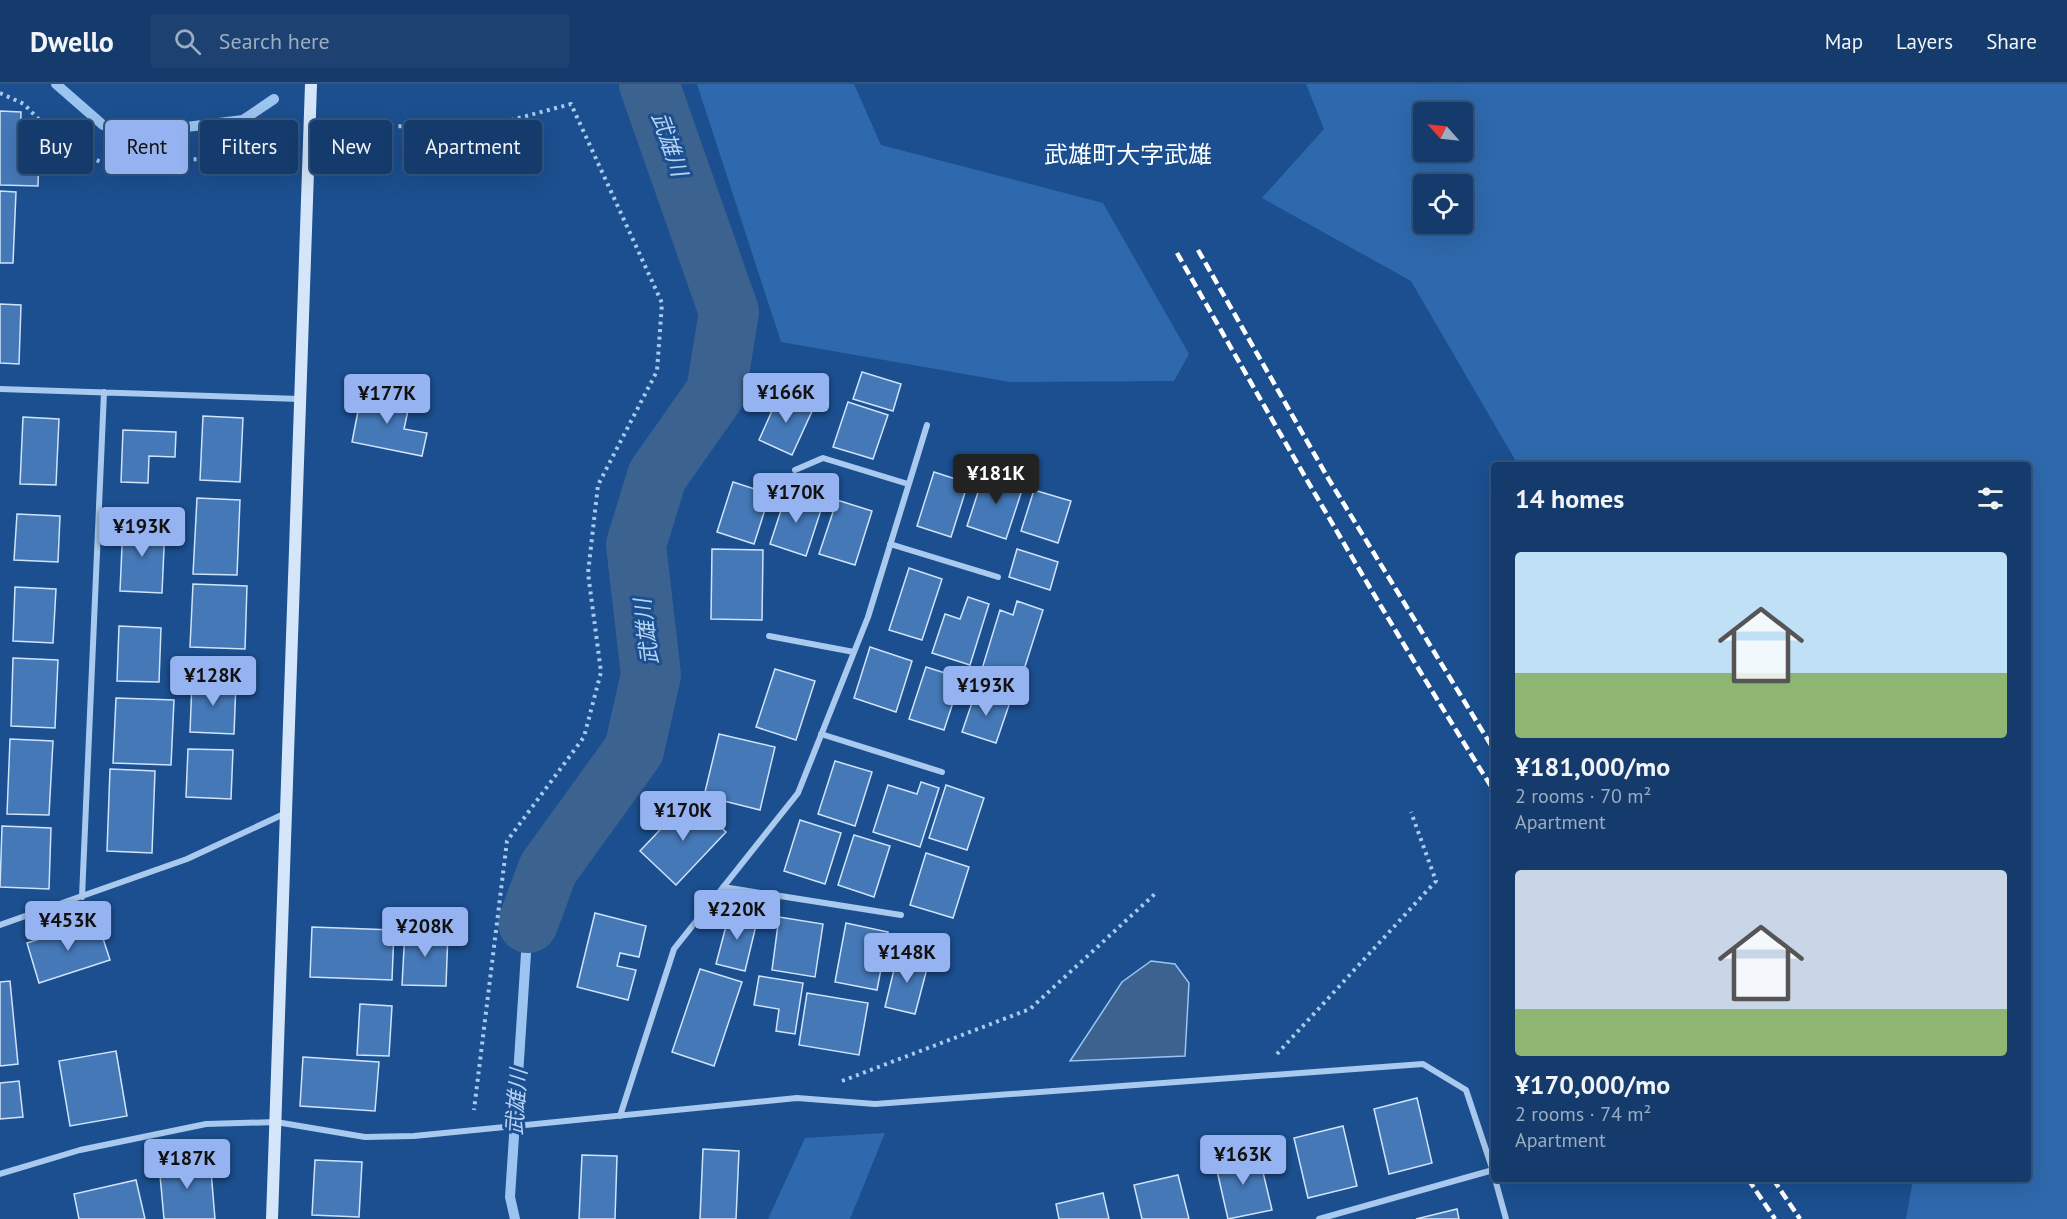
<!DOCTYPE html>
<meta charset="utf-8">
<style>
body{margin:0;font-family:"PT Sans","Noto Sans JP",sans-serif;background:#1d4271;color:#f1f3f6;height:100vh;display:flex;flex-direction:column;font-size:22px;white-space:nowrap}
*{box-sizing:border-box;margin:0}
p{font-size:20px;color:#9dadc1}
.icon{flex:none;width:33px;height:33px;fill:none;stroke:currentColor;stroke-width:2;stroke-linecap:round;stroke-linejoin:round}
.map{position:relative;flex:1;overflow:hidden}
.side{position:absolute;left:1491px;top:378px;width:540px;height:720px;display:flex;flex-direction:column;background:#143b6b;border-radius:6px;box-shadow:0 6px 24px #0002,0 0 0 2px #33557e}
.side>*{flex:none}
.guide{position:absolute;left:18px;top:36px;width:570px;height:54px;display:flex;gap:12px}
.needle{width:39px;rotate:297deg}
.fabs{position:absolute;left:1413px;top:18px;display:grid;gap:12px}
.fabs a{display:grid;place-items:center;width:60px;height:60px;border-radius:6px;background:#143b6b;box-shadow:0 6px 24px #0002,0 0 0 2px #33557e;font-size:30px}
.price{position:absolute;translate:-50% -51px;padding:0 14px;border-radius:6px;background:#95b2f1;color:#111;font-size:20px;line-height:39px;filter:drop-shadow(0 2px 3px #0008)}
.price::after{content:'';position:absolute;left:50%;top:36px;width:18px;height:14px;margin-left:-9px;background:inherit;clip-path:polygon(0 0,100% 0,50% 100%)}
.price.current{background:#222;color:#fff}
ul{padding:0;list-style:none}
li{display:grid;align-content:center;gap:12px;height:318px;padding:0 24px}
li span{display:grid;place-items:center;height:186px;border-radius:6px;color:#555}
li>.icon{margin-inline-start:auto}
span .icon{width:108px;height:108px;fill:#fffc;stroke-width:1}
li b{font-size:26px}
h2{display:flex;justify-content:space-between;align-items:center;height:72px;padding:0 24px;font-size:26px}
.tag{padding:0 21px;border-radius:6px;background:#143b6b;box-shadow:0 6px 24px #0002,0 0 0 2px #33557e;font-size:21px;line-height:54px}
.tag.current{background:#95b2f1;color:#111}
header{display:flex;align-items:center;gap:36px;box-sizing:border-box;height:84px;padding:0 30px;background:#143b6b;border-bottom:2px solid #33557e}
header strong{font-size:28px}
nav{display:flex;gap:33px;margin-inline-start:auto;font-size:21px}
.search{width:420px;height:54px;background:#1d4271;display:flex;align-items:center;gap:15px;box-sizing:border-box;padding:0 21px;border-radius:6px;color:#9dadc1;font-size:22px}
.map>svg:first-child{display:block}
</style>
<header>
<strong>Dwello</strong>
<div class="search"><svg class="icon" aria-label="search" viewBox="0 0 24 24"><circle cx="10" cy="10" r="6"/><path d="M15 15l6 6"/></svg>Search here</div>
<nav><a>Map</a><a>Layers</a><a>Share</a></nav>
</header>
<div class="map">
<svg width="2067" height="1135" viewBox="0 0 2067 1135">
<rect width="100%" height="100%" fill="#1b4f8f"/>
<path fill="#2e69ad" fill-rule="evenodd" d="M697,0H854L881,61L1103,119L1189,270L1174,297L1010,298L781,258Z
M1306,0H2067V1135H1906L1913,1095H2028V381H1518L1411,197L1262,114L1324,45ZM1462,28V68H1424V28ZM1462,100V140H1424V100Z
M885,1049L850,1135H768L805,1054Z"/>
<path fill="#3c6290" stroke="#9cc4f0" stroke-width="1.5" d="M1151,877L1175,880L1189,899L1185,972L1070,977L1122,898Z"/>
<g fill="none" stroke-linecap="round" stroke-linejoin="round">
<path stroke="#9cc4f0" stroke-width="10" d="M56,0L103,41L138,49L243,36L274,15
M515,1135L510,1113L528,839"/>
<path stroke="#3c6290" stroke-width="60" d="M528,839L548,785L634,666L651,591L636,461L657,392L716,308L729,228L649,0"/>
</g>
<path fill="#4478b7" stroke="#cfe3fa" stroke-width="1.5" d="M0,27L21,28L20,65H39L38,102L0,101Z
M0,107L16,108L13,179H0Z
M0,220L21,221L19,280L0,279Z
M862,288L901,300L893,327L853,315Z
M362,307L410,317L404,345L427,349L422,372L352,358Z
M780,309L813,325L792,371L759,356Z
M848,318L888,331L873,375L833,363Z
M203,332L243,334L240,398L200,396Z
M23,333L59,335L56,401L20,400Z
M123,346L176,348L175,373L149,372L148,399L121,398Z
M985,387L1024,400L1006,455L967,442Z
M934,388L968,399L951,453L917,442Z
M733,398L770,410L754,460L717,448Z
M1034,406L1071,417L1058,459L1021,447Z
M787,408L823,420L806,472L770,460Z
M197,414L240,416L237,491L193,490Z
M837,416L872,427L855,481L819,470Z
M17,430L60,432L58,478L14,476Z
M123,440L165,442L162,509L120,507Z
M712,465L763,466L762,536L711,535Z
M1017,465L1058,478L1050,506L1009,493Z
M909,484L942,495L922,556L889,546Z
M193,500L247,502L245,565L190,563Z
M15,503L56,505L53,559L13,557Z
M968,513L989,520L970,581L932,569L945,530L960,535Z
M1017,517L1043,526L1020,598L982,585L1000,526L1013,531Z
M119,542L161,544L159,598L117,597Z
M870,563L912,577L896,628L854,614Z
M13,574L58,576L55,644L11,642Z
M926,583L961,594L944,646L909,635Z
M775,585L815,597L796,656L756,643Z
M192,597L236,598L234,650L190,648Z
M976,607L1010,618L996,659L962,648Z
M116,614L174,616L171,681L113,679Z
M719,650L775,663L760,726L704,712Z
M10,655L53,657L49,731L7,730Z
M188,665L233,666L231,715L186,713Z
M835,677L872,688L855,742L818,730Z
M110,685L155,687L152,769L107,767Z
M921,698L939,704L920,763L873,748L888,701L917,710Z
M946,701L984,714L967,766L929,754Z
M690,714L726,748L676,801L640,767Z
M800,736L841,749L825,800L784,787Z
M2,742L51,744L49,805L0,803Z
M854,751L890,762L874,813L838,801Z
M926,769L969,783L953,834L910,821Z
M730,827L758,833L745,887L716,880Z
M595,829L646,842L639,873L620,869L617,882L636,886L628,916L577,903Z
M779,833L823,840L815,893L772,886Z
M97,836L110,876L39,899L27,859Z
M846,839L888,848L877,906L835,898Z
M312,843L394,846L392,896L310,893Z
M405,846L448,848L446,902L402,901Z
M898,869L929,877L915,930L885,923Z
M700,885L742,898L714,982L672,968Z
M759,892L803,899L795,950L776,947L779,925L754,921Z
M10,897L18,980L0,982V898Z
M807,909L868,919L859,971L799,961Z
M360,920L392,922L389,972L357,971Z
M116,967L127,1032L70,1042L59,977Z
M303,973L379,978L375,1027L300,1022Z
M19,997L23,1033L0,1035V999Z
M1417,1014L1432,1079L1389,1090L1374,1025Z
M1343,1042L1357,1102L1308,1114L1294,1054Z
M703,1065L739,1067L736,1135H700Z
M1258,1067L1272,1126L1228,1135L1215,1078Z
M582,1071L617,1072L615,1135H579Z
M210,1075L215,1135H164L159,1080Z
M315,1076L362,1078L359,1133L312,1131Z
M1178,1091L1189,1135H1142L1134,1101Z
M136,1096L145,1135H79L74,1110Z
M1103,1109L1109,1135H1059L1056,1120Z
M1457,1125L1459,1135H1416Z"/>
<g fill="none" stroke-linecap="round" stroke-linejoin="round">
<path stroke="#a9c9ee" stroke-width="4" stroke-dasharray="3 4.5" stroke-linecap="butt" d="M0,9L24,20L63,61L103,79L251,73L287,56
M331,45L504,38L571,20L662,219L657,287L598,401L588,489L601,588L584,653L507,757L474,1026
M1277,970L1436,797L1411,728
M842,997L1030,925L1157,808"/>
<path stroke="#a9c9ee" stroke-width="6" d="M0,305L300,315
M795,386L823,374L908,400
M890,460L998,493
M769,552L854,568
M821,650L942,688
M723,803L901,831
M82,813L104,308
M0,841L187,775L286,729
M620,1032L674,865L798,709L868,533L927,341
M0,1090L80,1066L206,1040L276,1038L365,1053L414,1052L797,1014L875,1020L1423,980L1466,1006L1494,1090
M1495,1095L1506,1135
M1319,1135L1493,1086"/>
<path stroke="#d6e6fa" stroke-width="12" d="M272,1135L311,0"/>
<path stroke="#fff" stroke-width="4.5" stroke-dasharray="10 4.5" stroke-linecap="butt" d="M1198,166L1328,394L1494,666
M1177,169C1280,350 1383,531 1494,707
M1748,1095L1775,1135
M1773,1095L1800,1135"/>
</g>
<g text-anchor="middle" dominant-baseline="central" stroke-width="6" stroke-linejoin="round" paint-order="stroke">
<g font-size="22" font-style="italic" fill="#b5d3f5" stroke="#1b4f8f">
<text transform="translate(670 60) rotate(71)">武雄川</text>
<text transform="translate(646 548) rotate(-97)">武雄川</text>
<text transform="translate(516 1018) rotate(-86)">武雄川</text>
</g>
<g font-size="24" fill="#fff" stroke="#1b4f8f">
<text x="1128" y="70">武雄町大字武雄</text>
</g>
</g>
</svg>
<div class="fabs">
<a><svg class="needle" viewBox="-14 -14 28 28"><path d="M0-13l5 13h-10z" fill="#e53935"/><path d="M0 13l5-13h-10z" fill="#9dadc1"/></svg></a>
<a><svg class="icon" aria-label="locate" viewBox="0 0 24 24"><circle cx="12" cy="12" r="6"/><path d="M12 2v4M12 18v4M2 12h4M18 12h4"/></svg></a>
</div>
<b class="price" style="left:786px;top:340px">¥166K</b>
<b class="price" style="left:387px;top:341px">¥177K</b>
<b class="price current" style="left:996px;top:421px">¥181K</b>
<b class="price" style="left:796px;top:440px">¥170K</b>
<b class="price" style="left:142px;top:474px">¥193K</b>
<b class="price" style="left:213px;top:623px">¥128K</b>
<b class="price" style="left:986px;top:633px">¥193K</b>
<b class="price" style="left:683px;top:758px">¥170K</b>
<b class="price" style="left:737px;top:857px">¥220K</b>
<b class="price" style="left:68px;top:868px">¥453K</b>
<b class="price" style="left:425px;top:874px">¥208K</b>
<b class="price" style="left:907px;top:900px">¥148K</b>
<b class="price" style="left:1243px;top:1102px">¥163K</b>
<b class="price" style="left:187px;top:1106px">¥187K</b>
<div class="guide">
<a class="tag">Buy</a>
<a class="tag current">Rent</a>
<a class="tag">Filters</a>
<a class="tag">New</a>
<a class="tag">Apartment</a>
</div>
<section class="side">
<h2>14 homes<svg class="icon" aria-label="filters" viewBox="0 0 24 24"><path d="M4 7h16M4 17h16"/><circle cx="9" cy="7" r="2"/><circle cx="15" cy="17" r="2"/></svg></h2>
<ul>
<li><span style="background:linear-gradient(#bfe0f5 65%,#8fb573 0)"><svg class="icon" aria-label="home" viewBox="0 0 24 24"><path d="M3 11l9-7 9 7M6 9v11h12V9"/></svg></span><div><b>¥181,000/mo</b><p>2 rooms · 70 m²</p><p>Apartment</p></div></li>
<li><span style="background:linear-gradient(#c9d6e8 75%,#8fb573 0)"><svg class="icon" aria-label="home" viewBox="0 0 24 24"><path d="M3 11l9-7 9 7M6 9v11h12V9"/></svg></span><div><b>¥170,000/mo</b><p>2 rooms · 74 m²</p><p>Apartment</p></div></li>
</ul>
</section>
</div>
